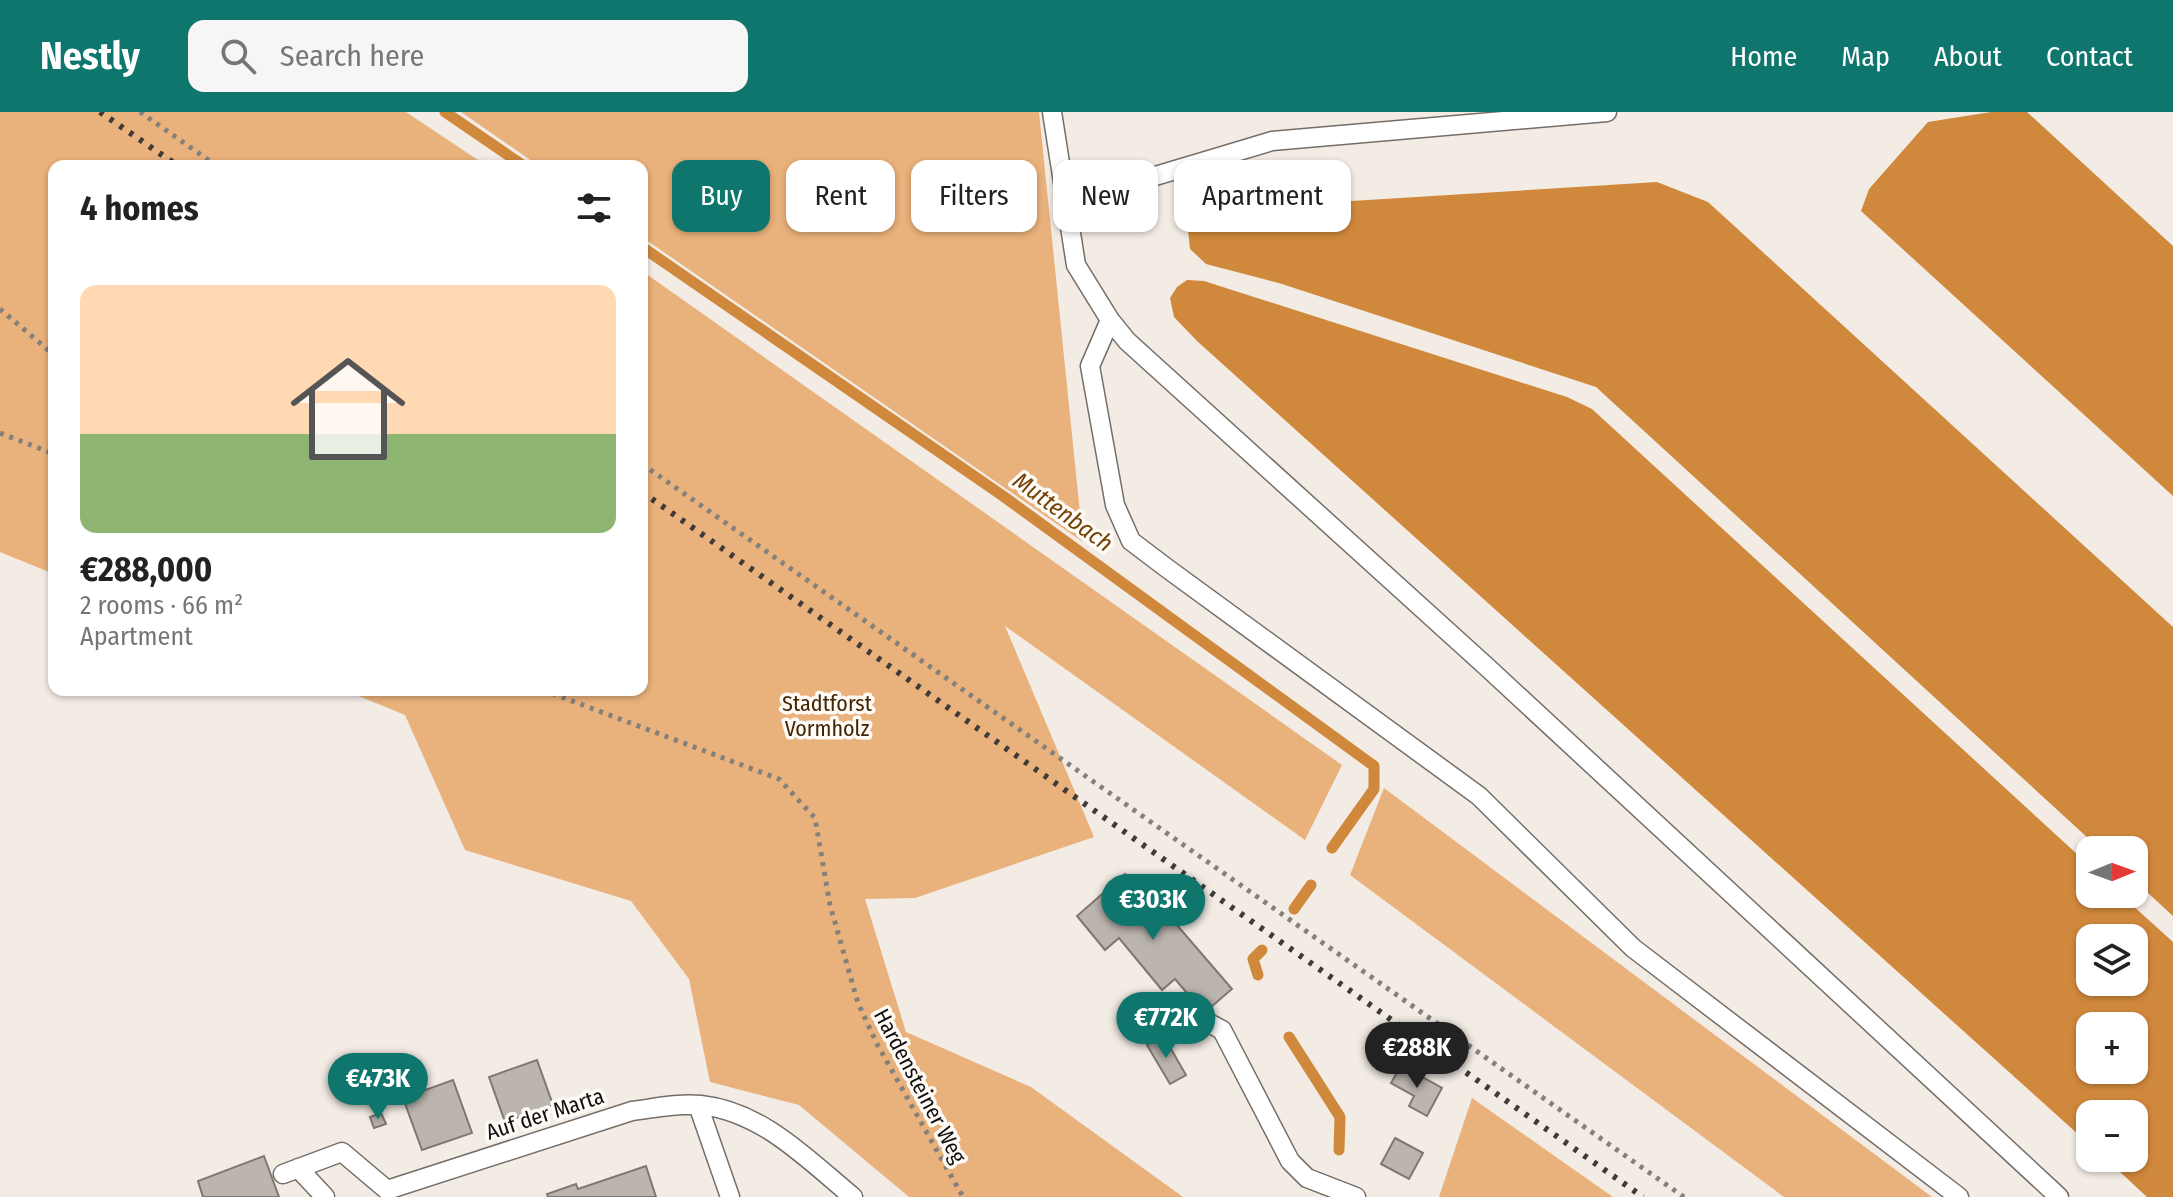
<!DOCTYPE html>
<meta charset="utf-8">
<style>
body{margin:0;font-family:"Fira Sans Condensed",sans-serif;background:#f6f6f6;color:#222;height:100vh;display:flex;flex-direction:column;font-size:30px;white-space:nowrap}
*{box-sizing:border-box;margin:0}
p{font-size:26px;color:#767676}
.icon{flex:none;width:44px;height:44px;fill:none;stroke:currentColor;stroke-width:2;stroke-linecap:round;stroke-linejoin:round}
.map{position:relative;flex:1;overflow:hidden}
.panel{position:absolute;left:48px;top:48px;width:600px;height:536px;display:flex;flex-direction:column;background:#fff;border-radius:16px;box-shadow:0 2px 6px #0004}
.panel>*{flex:none}
.top-card{position:absolute;left:672px;top:48px;width:760px;height:72px;display:flex;gap:16px}
.needle{width:52px;rotate:89deg}
.tools{position:absolute;left:2076px;top:724px;display:grid;gap:16px}
.tools a{display:grid;place-items:center;width:72px;height:72px;border-radius:16px;background:#fff;box-shadow:0 2px 6px #0004;font-size:40px}
.price{position:absolute;translate:-50% -68px;padding:0 18px;border-radius:28px;background:#0f766e;color:#fff;font-size:26px;line-height:52px;filter:drop-shadow(0 2px 4px #0008)}
.price::after{content:'';position:absolute;left:50%;top:48px;width:24px;height:18px;margin-left:-12px;background:inherit;clip-path:polygon(0 0,100% 0,50% 100%)}
.price.selected{background:#222;color:#fff}
ul{padding:0;list-style:none}
li{display:grid;align-content:center;gap:16px;height:424px;padding:0 32px}
li span{display:grid;place-items:center;height:248px;border-radius:16px;color:#555}
li>.icon{margin-inline-start:auto}
span .icon{width:144px;height:144px;fill:#fffc;stroke-width:1}
li b{font-size:34px}
h2{display:flex;justify-content:space-between;align-items:center;height:96px;padding:0 32px;font-size:34px}
.tag{padding:0 28px;border-radius:16px;background:#fff;box-shadow:0 2px 6px #0004;font-size:28px;line-height:72px}
.tag.selected{background:#0f766e;color:#fff}
header{display:flex;align-items:center;gap:48px;box-sizing:border-box;height:112px;padding:0 40px;background:#0f766e;color:#fff}
header strong{font-size:38px}
nav{display:flex;gap:44px;margin-inline-start:auto;font-size:28px}
.search{width:560px;height:72px;background:#f6f6f6;display:flex;align-items:center;gap:20px;box-sizing:border-box;padding:0 28px;border-radius:16px;color:#767676;font-size:30px}
.map>svg:first-child{display:block}
</style>
<header>
<strong>Nestly</strong>
<div class="search"><svg class="icon" aria-label="search" viewBox="0 0 24 24"><circle cx="10" cy="10" r="6"/><path d="M15 15l6 6"/></svg>Search here</div>
<nav><a>Home</a><a>Map</a><a>About</a><a>Contact</a></nav>
</header>
<div class="map">
<svg width="2173" height="1085" viewBox="0 0 2173 1085">
<rect width="100%" height="100%" fill="#f3ece5"/>
<path fill="#e9b17b" d="M0,0H406L487,54H54V462L0,440Z
M461,0H1039L1083,430L642,125V54H539Z
M642,159L1342,653L1305,728L1005,514L1094,725L915,786L865,787L906,920L1031,975L1183,1085H909L799,993L710,970L689,867L631,789L465,738L405,603L344,578H642Z
M1384,676L1932,1085H1784L1350,763Z
M1472,986L1613,1085H1439Z"/>
<path fill="#d0893c" fill-rule="evenodd" d="M1991,0H2027L2173,134V384L1861,99L1869,77L1928,10Z
M1657,70L1708,90L2173,515V804L2134,768V738H2101L1596,275L1282,172L1206,152L1190,137L1188,118L1198,104L1222,97Z
M1187,168L1204,169L1567,285L1592,297L2090,754V782H2120L2173,830V1085H2147L2105,1046H2134V1002H2090V1033L1197,229L1174,205L1170,186L1177,175ZM2134,826V870H2090V826ZM2090,914H2134V958H2090Z"/>
<g fill="none" stroke-linecap="round" stroke-linejoin="round">
<path stroke="#d0893c" stroke-width="11" d="M445,0L524,54
M642,135L1003,384L1374,654V677L1332,736
M1294,797L1311,773
M1258,863L1253,847L1262,838
M1289,925L1340,1005L1339,1038"/>
</g>
<path fill="#bcb5af" stroke="#7e7872" stroke-width="2" d="M1125,762L1146,787L1151,783L1232,877L1204,901L1175,867L1162,878L1119,826L1105,838L1077,804Z
M1163,923L1186,963L1170,972L1147,933Z
M537,948L553,993L505,1010L489,965Z
M1401,953L1442,976L1427,1004L1409,994L1414,984L1391,971Z
M453,968L472,1021L422,1038L403,986Z
M381,1001L386,1012L374,1016L370,1005Z
M1395,1026L1423,1041L1409,1067L1381,1052Z
M264,1044L279,1085H203L198,1069Z
M646,1054L656,1085H548L547,1082L576,1072L578,1077Z"/>
<g fill="none" stroke-linecap="round" stroke-linejoin="round">
<defs>
<path id="service" d="M1052,0L1076,153L1110,208L1127,229L1488,556L2059,1085
M1065,91L1272,29L1607,0
M1110,208L1090,254L1115,393L1131,429L1168,457L1479,684L1633,836L1959,1085
M1179,895L1222,918L1290,1049L1307,1066L1356,1085
M698,993L730,1085
M298,1056L325,1085
M283,1062L342,1040L387,1078L632,999C655,996 678,991 701,993C763,1000 807,1047 853,1085"/>
</defs>
<use href="#service" stroke="#756e68" stroke-width="21"/>
<path stroke="#84807b" stroke-width="5" stroke-dasharray="4 6" stroke-linecap="butt" d="M140,0L217,54
M0,197L54,243
M0,321L54,342
M642,352L1684,1085
M543,578L779,667L815,706L830,793L858,891L877,932L963,1085"/>
<use href="#service" stroke="#fff" stroke-width="18"/>
<path stroke="#3e3b38" stroke-width="6" stroke-dasharray="4 8" stroke-linecap="butt" d="M100,0L178,54
M642,380L1643,1085"/>
</g>
<g text-anchor="middle" dominant-baseline="central" stroke-width="7" stroke-linejoin="round" paint-order="stroke">
<g font-size="22" fill="#412403" stroke="#fefaf6">
<text x="827" y="591">Stadtforst<tspan x="827" dy="25">Vormholz</tspan></text>
</g>
<g font-size="22" fill="#110f0d" stroke="#fefaf6">
<text transform="translate(920 974) rotate(62)">Hardensteiner Weg</text>
<text transform="translate(545 1002) rotate(-18)">Auf der Marta</text>
</g>
<g font-size="24" font-style="italic" fill="#714204" stroke="#fefaf6">
<text transform="translate(1063 400) rotate(36)">Muttenbach</text>
</g>
</g>
</svg>
<div class="tools">
<a><svg class="needle" viewBox="-14 -14 28 28"><path d="M0-13l5 13h-10z" fill="#e53935"/><path d="M0 13l5-13h-10z" fill="#767676"/></svg></a>
<a><svg class="icon" aria-label="layers" viewBox="0 0 24 24"><path d="M12 4l9 5-9 5-9-5zM3 14l9 5 9-5"/></svg></a>
<a>+</a>
<a>−</a>
</div>
<b class="price" style="left:1153px;top:830px">€303K</b>
<b class="price" style="left:1166px;top:948px">€772K</b>
<b class="price selected" style="left:1417px;top:978px">€288K</b>
<b class="price" style="left:378px;top:1009px">€473K</b>
<div class="top-card">
<a class="tag selected">Buy</a>
<a class="tag">Rent</a>
<a class="tag">Filters</a>
<a class="tag">New</a>
<a class="tag">Apartment</a>
</div>
<section class="panel">
<h2>4 homes<svg class="icon" aria-label="filters" viewBox="0 0 24 24"><path d="M4 7h16M4 17h16"/><circle cx="9" cy="7" r="2"/><circle cx="15" cy="17" r="2"/></svg></h2>
<ul>
<li><span style="background:linear-gradient(#ffd9b3 60%,#8fb573 0)"><svg class="icon" aria-label="home" viewBox="0 0 24 24"><path d="M3 11l9-7 9 7M6 9v11h12V9"/></svg></span><div><b>€288,000</b><p>2 rooms · 66 m²</p><p>Apartment</p></div></li>
</ul>
</section>
</div>
